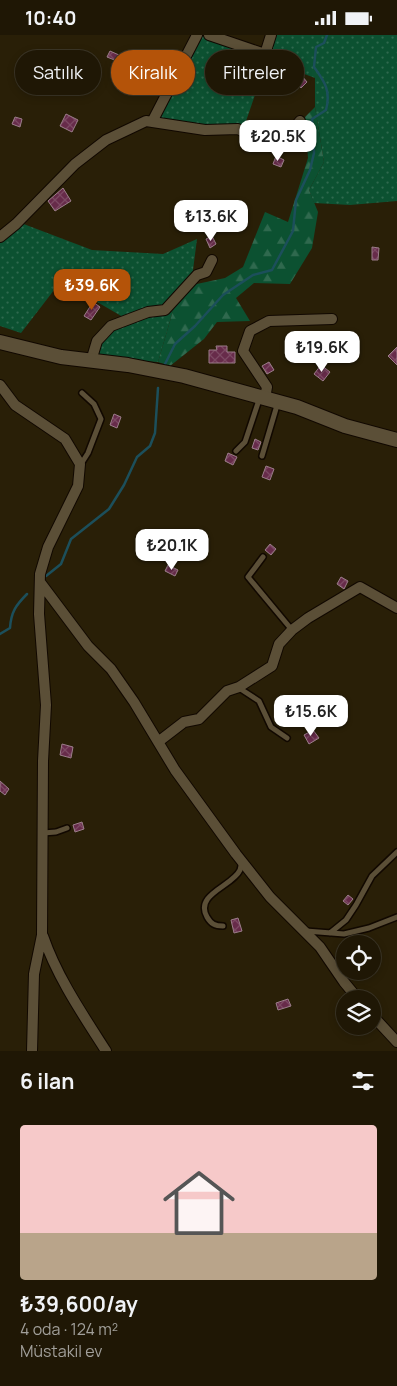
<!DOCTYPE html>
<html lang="tr">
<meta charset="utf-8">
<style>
body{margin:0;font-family:Manrope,sans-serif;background:#27200f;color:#f1f3f6;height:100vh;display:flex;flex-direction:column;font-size:19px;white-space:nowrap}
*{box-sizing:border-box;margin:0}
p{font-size:16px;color:#a19f9a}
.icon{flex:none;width:28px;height:28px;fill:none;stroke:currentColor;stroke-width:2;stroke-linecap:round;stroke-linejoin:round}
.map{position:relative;height:1016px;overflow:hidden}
.sheet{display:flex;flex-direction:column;background:#1f1705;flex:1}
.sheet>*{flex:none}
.hud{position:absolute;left:15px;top:15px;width:368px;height:45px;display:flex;gap:10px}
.buttons{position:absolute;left:336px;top:900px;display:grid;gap:10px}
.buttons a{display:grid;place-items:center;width:45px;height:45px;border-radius:50%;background:#1f1705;box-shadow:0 2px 8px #0003,0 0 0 1px #3c3627;font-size:25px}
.price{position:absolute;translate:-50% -42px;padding:0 11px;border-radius:10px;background:#fff;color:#222;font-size:16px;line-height:32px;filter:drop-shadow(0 1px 2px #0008)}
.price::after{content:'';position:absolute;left:50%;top:30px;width:15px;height:11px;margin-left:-8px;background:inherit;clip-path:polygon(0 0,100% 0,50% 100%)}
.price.active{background:#b45309;color:#fff}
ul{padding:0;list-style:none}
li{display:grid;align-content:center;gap:10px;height:265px;padding:0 20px}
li+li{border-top:1px solid #3c3627}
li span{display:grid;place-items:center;height:155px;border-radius:5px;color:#555}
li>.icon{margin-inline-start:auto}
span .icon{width:90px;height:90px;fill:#fffc;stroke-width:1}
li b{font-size:21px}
h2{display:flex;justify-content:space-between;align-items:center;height:60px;padding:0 20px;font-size:21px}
.chip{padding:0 18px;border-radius:22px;background:#1f1705;box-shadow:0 2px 8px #0003,0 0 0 1px #3c3627;font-size:18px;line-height:45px}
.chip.active{background:#b45309;color:#fff}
.status{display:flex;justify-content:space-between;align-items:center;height:35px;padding:0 25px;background:#1f1705;direction:ltr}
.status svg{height:14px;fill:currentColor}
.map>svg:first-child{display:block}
</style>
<div class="status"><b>10:40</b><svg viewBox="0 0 49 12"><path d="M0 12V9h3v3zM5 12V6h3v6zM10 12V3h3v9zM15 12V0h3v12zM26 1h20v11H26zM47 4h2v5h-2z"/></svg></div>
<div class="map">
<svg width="397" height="1016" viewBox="0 0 397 1016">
<defs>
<pattern id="grass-dots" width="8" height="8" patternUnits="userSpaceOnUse" patternTransform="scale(1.25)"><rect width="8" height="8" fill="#0c5131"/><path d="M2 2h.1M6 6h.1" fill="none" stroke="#2f694e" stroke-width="1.8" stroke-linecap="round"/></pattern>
<pattern id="forest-firs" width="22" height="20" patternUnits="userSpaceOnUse" patternTransform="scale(1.25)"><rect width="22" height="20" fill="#0c5131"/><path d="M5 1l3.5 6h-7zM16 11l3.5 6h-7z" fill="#2f694e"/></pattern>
<pattern id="building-cross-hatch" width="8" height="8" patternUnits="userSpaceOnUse" patternTransform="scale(1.25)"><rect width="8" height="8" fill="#672b4a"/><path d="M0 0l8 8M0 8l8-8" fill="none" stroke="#7c4963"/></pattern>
</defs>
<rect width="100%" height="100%" fill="#291f07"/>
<path fill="url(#grass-dots)" d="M200,0L266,24L274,0H397V166L350,170L314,168L309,155L324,127L315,72V43L267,25L244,92L206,93L156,85Z
M21,188L92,215L163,219L197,204L192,243L166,271L123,282L61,246L21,298L0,291V205Z
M175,269L158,327L97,323L100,307L114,293Z"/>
<path fill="url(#forest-firs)" d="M315,72L324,127L309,155L318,177L312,213L290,249L254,248L236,263L250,286L217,287L204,304L170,331L158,327L175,269L192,250L225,243L243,232L265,177L288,187L308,123L305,82Z"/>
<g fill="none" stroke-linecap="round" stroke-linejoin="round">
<path stroke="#1c4f5b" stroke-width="2.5" d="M165,329L175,309L195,291L223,260L253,240L272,235L293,196L296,165L310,135L314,118L312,84L326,75C331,56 325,47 314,32L316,12L324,8L327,0
M46,541L61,529L71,504L109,474L124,450L137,422L150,411L155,398L158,353
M0,599L10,593C11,577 16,570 27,559"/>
</g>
<path fill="url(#building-cross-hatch)" stroke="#9b7d8a" d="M110,16L119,20L117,26L107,22Z
M302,41L307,47L301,53L296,47Z
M66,79L78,85L72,97L60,91Z
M15,82L22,84L20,92L12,89Z
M276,121L284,125L281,132L273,129Z
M63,153L71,166L55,176L48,166Z
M212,201L216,209L210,213L206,204Z
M372,212L379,213L378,225H372Z
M93,267L100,272L91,285L84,281Z
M216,311H227V317H235V328H209V315H217Z
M397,312V330L388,321Z
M269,327L274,335L267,339L262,331Z
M321,330L330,337L323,346L314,339Z
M114,379L121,382L117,393L110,390Z
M255,404L261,407L258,415L252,413Z
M228,418L237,422L233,430L225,426Z
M266,431L274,434L270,445L262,442Z
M270,509L276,514L271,520L265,515Z
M168,530L178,535L175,541L165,536Z
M341,542L348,546L344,554L337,549Z
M313,695L319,703L309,709L304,700Z
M62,709L73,712L71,723L60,720Z
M0,746L9,754L5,760L0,756Z
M82,787L84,794L75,797L73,790Z
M348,860L353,864L348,870L343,866Z
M238,883L242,896L234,898L231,885Z
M288,964L291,971L278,975L276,968Z"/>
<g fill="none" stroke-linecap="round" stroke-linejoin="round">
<defs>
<path id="lane" d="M236,416L245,407L260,362
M262,421L278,367
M81,429L88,418L101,384L94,369L82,358
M263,522L248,542L292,595
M239,653L259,666L271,692L287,703
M43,798L56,797L67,793
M223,891C215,891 211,889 207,882C194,859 233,851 240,835C241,832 241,829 242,827
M306,896L344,899L369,893L397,882
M330,898L346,885L356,870L372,841L397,817"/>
<path id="street" d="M209,0L265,19L271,0
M152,87L197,0
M0,202L16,189L75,129L106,105L146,86L205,95L238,94L270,110L290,98L300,86
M91,326L97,306L111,291L148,277L165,275L197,240L206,237L212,225
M0,350L15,370L65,404L80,429L78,451L48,512L40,539L39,579L46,670L43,726L42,900L34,939L32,1016
M265,363L267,352L243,316L250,296L269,286L332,284
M40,547L88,611L111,634L134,667L175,735L236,819L270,862L320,912L344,947L358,964
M158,707L184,687L199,684L227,656L239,652L272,631L279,609L292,595L308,583L360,552L397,573
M43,901C57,942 83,980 106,1016
M372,980L397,1007"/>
<path id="secondary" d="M0,307L61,322L128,330L184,341L297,372L345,391L397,405"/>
</defs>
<use href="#lane" stroke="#110800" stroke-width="8"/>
<use href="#street" stroke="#110800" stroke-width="12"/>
<use href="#secondary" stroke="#110800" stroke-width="16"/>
<use href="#lane" stroke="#5b4f37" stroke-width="5"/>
<use href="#street" stroke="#5b4f37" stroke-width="10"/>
<use href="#secondary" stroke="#5b4f37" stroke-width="14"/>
</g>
</svg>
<div class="buttons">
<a><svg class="icon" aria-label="locate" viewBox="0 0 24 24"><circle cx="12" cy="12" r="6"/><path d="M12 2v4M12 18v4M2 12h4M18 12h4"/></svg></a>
<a><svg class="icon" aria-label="layers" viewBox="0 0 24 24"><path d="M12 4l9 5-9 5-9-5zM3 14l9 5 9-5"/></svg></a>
</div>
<b class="price" style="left:278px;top:127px">₺20.5K</b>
<b class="price" style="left:211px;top:207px">₺13.6K</b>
<b class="price active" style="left:92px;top:276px">₺39.6K</b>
<b class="price" style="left:322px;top:338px">₺19.6K</b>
<b class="price" style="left:172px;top:536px">₺20.1K</b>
<b class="price" style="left:311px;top:702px">₺15.6K</b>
<div class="hud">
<a class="chip">Satılık</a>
<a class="chip active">Kiralık</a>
<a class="chip">Filtreler</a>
</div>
</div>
<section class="sheet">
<h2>6 ilan<svg class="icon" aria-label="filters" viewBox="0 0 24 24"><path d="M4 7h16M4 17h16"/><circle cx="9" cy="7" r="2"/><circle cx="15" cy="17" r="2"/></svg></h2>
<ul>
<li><span style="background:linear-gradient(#f6c9c9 70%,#b9a48a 0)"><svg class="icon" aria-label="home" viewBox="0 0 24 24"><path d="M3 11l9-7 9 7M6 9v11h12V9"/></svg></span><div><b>₺39,600/ay</b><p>4 oda · 124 m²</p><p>Müstakil ev</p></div></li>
</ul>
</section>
